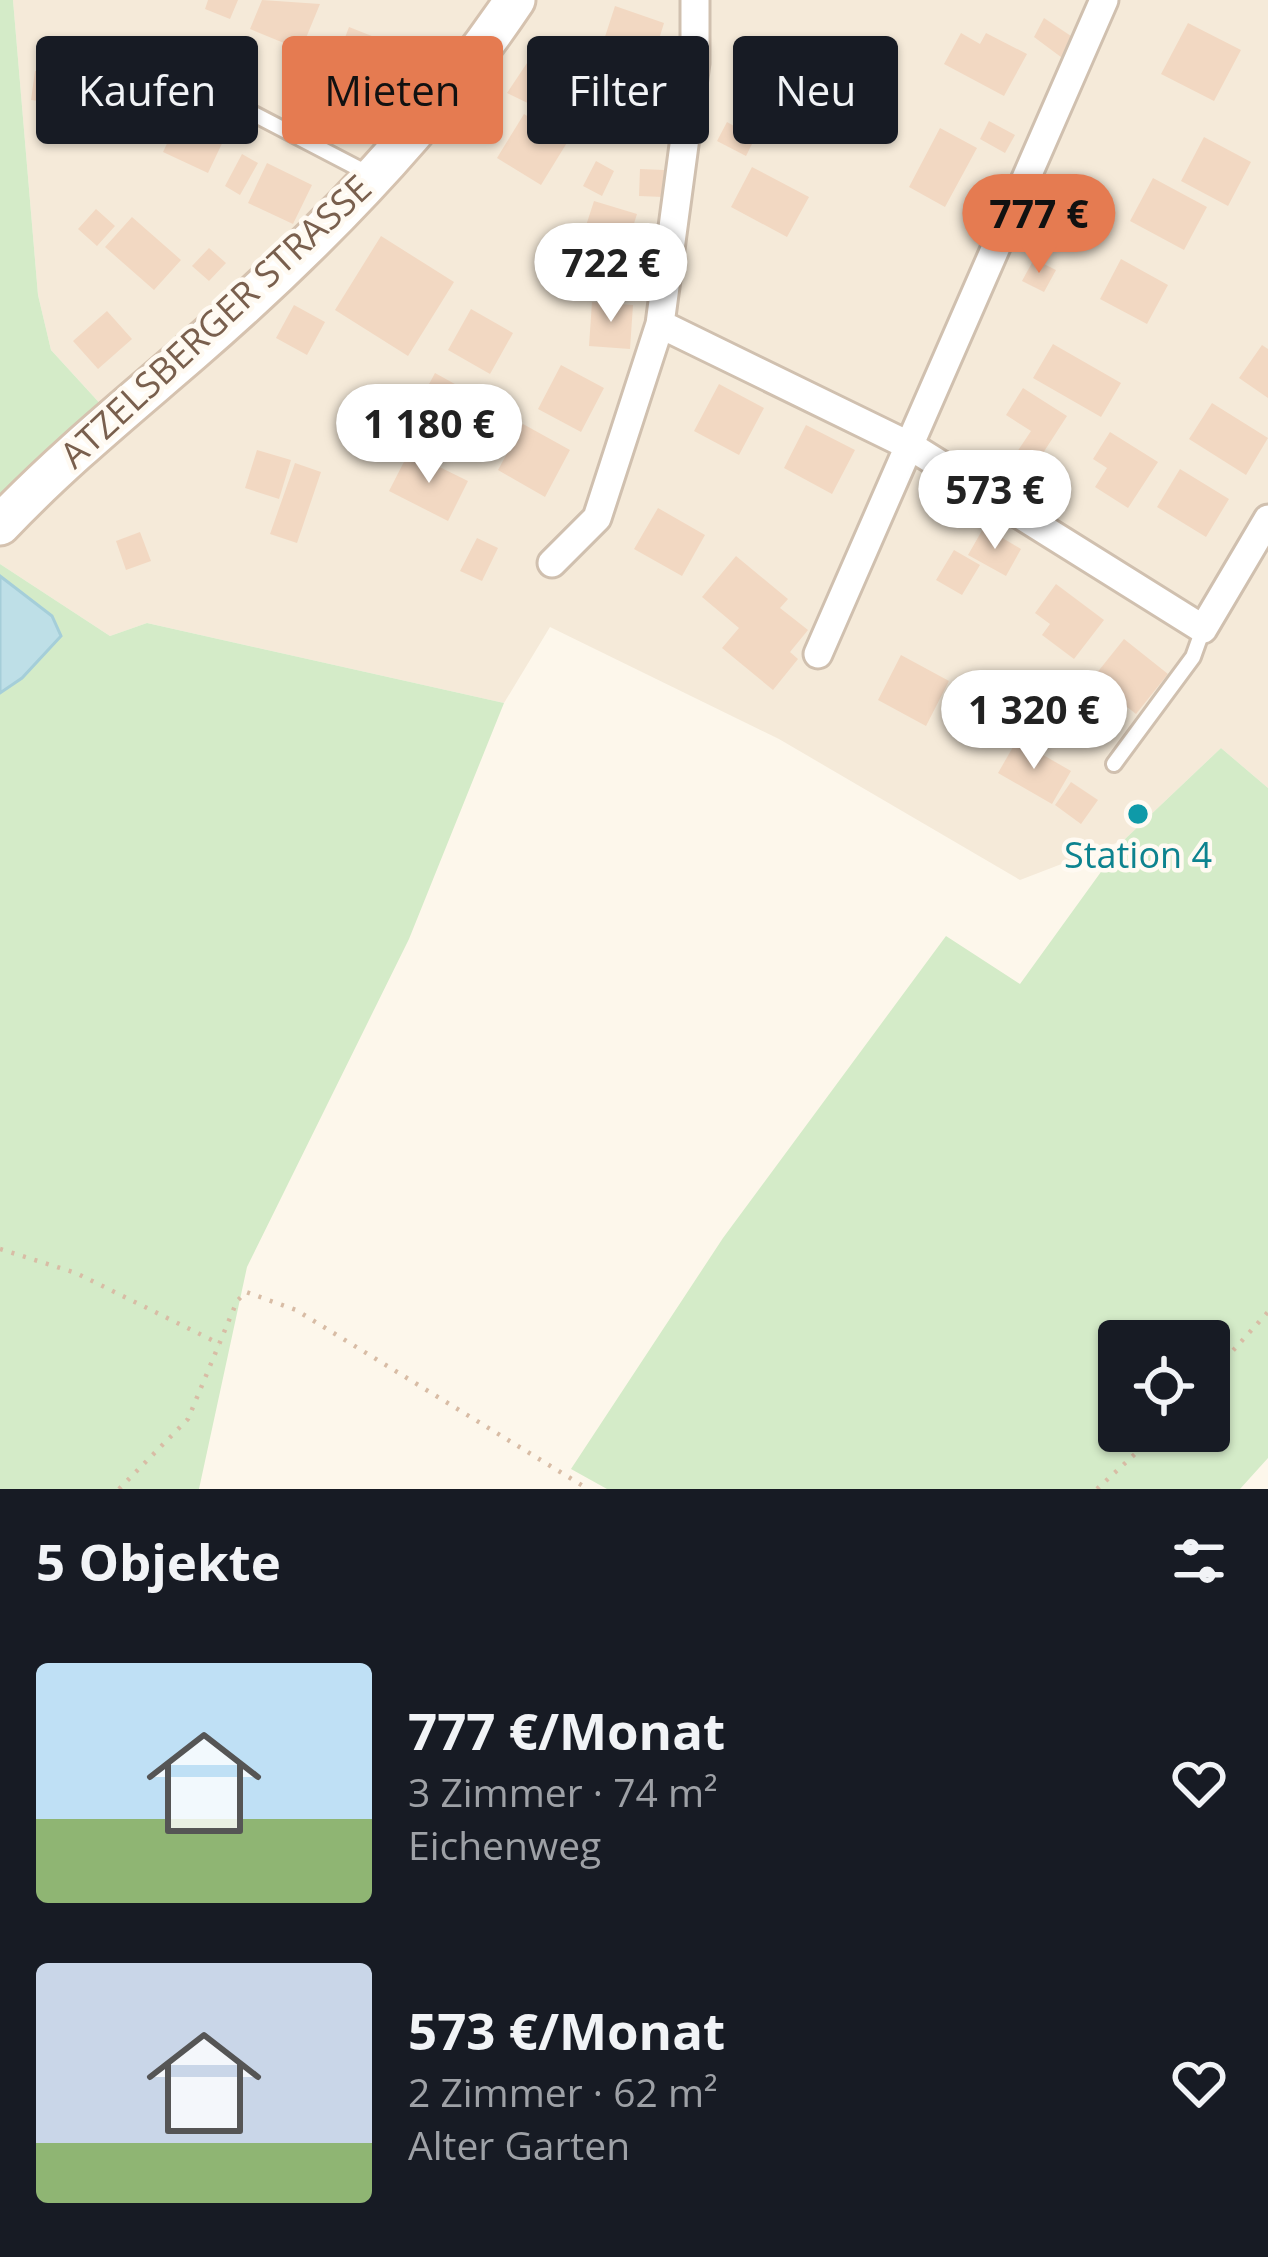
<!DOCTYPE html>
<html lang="de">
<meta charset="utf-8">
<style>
body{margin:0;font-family:"Open Sans",sans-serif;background:#242831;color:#f1f3f6;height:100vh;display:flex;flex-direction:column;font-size:45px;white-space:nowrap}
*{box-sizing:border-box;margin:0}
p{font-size:39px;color:#9ea1a6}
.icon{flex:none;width:66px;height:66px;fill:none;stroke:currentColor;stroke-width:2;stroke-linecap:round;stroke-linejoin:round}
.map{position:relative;height:1489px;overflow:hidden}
.details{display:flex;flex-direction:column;background:#171b24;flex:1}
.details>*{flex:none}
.guide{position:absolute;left:36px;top:36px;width:1197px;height:108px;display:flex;gap:24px}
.tools{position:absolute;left:1098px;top:1320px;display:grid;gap:24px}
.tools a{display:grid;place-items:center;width:132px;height:132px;border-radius:12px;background:#171b24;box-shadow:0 3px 9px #0004;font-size:60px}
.price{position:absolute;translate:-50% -102px;padding:0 27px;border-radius:42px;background:#fff;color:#222;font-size:39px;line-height:78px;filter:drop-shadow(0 3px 6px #0008)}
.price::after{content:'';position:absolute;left:50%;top:72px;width:36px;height:27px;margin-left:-18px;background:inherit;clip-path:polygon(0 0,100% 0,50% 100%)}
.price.current{background:#e57b51;color:#111}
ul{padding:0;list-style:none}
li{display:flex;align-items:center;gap:36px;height:300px;padding:0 36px}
li span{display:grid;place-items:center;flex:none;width:336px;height:240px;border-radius:12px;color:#555}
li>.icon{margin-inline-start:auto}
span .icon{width:144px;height:144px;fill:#fffc;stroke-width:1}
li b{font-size:51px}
h2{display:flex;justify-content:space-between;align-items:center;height:144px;padding:0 36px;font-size:51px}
.chip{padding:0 42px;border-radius:12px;background:#171b24;box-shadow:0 3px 9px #0004;font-size:42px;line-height:108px}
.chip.current{background:#e57b51;color:#111}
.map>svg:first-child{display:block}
</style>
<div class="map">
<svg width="1268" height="1489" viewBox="0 0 1268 1489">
<rect width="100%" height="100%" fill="#fdf7eb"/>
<path fill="#f5ead9" d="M13,0H1268V788L1221,748L1124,840L1020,880L779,739L550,627L504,703L147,623L110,636L0,564V519L105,409L51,350L38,295Z"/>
<path fill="#d4ebc8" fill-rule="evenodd" d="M0,0H13L38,295L51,350L105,409L0,519Z
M0,564L110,636L147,623L504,703L409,939L247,1267L199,1489H0Z
M1221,748L1268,788V1458L1240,1489H607L571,1469L723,1238L946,936L1020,984L1124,840ZM1119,1341H1209V1431H1119Z"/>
<path fill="#bedfe7" stroke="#a5ced9" stroke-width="3" d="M0,576L52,616L61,636L22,678L0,693Z"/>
<path fill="#f2d8c2" d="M208,0H238L230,19L205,9Z
M262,0L320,4L301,50L250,29Z
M615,6L664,23L652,62L602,46Z
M1044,18L1077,40L1069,63L1034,37Z
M1188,23L1241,50L1214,101L1161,74Z
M349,27L387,42L373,79L335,64Z
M961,33L980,44L986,33L1027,54L1004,96L944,64Z
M770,39L794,52L781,77L757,64Z
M163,41L192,55L183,73L154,59Z
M128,51L170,69L156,102L174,111L163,134L105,105Z
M533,54L553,63L538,108L507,93Z
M385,64L422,79L404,120L368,104Z
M35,71L67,75L63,104L31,100Z
M181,114L226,135L208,173L163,152Z
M524,114L568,141L541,185L497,158Z
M989,121L1015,135L1005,153L980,139Z
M727,122L755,138L746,156L717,141Z
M940,128L977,148L945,207L909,187Z
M1204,137L1251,162L1228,206L1181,181Z
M242,154L258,163L240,195L225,186Z
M596,161L614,171L602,196L583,186Z
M267,163L312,185L293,224L248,203Z
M752,167L809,197L787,237L731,207Z
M640,169L664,170L663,197L639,196Z
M1153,178L1207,207L1184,250L1130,221Z
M594,201L637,214L624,255L581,241Z
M96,209L115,226L97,246L78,229Z
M132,217L181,260L154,290L105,247Z
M381,236L454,282L408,356L335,310Z
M209,248L226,263L209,281L192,266Z
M1034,259L1056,270L1044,292L1022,281Z
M1121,259L1168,285L1147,324L1100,299Z
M592,302L633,305L630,349L589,346Z
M294,305L325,322L307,355L276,338Z
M471,309L513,333L490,374L448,350Z
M107,311L132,339L98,369L73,341Z
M1053,344L1121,383L1101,417L1033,378Z
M1262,345L1268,349V398L1239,378Z
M561,365L604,388L581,432L538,409Z
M435,373L482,399L459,440L413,414Z
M719,384L764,408L739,455L694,431Z
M1023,388L1067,416L1034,467L1015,455L1031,431L1006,415Z
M1212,403L1268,438L1246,475L1189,439Z
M523,424L570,450L545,497L498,470Z
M806,425L855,450L832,494L784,468Z
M1110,432L1158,462L1128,508L1095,487L1107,468L1093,459Z
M257,450L291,460L279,499L245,488Z
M409,452L468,481L448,521L389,491Z
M295,463L321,472L297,543L270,534Z
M1180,469L1229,499L1206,537L1157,507Z
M658,508L705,535L682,576L634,549Z
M984,527L1021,549L1006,576L968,555Z
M140,532L151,561L126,570L116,541Z
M477,538L498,548L482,581L460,571Z
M954,550L980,565L962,595L936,580Z
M736,556L788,599L780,608L808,630L790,652L798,659L773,690L722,648L739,628L702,597Z
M1056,584L1104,620L1074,659L1042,635L1050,624L1035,613Z
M1124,639L1168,674L1136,714L1092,679Z
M901,655L949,681L926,726L878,700Z
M1017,740L1071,771L1052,804L998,773Z
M1071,782L1098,800L1081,824L1055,805Z"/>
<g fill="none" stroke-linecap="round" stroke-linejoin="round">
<defs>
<path id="lane" d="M204,88L369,174
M1114,764L1193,657L1203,629"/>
<path id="street" d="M660,324L912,447L1203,629L1268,519
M552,563L597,518L660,324L695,63V0
M818,654L1104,0"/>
<path id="secondary" d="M0,525C60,462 125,409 191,352C310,249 427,131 515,0"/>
</defs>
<use href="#lane" stroke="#d0c0af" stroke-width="20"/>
<use href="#street" stroke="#d0c0af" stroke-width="33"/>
<use href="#secondary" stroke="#d5c2af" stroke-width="45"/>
<path stroke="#d8bca5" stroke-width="4.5" stroke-dasharray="3 9" stroke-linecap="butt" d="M0,1249L76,1273L220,1344
M1209,1377L1268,1312
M119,1489L188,1419L237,1301L246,1292L296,1310L588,1489
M1097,1489L1160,1431"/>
<use href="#lane" stroke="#fff" stroke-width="14"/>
<use href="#street" stroke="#fff" stroke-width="27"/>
<use href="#secondary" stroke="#fff" stroke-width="39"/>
</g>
<circle fill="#0f9aa8" stroke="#fffaf2" stroke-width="4.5" cx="1138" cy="814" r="12"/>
<g text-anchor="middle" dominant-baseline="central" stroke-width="9" stroke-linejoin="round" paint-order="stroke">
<g font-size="36" fill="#795f4d" stroke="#fffaf2">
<text transform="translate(215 321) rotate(-43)">ATZELSBERGER STRASSE</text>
</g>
<g font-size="36" fill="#0d838f" stroke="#fffaf2">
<text x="1138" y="854">Station 4</text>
</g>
</g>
</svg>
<div class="tools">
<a><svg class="icon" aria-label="locate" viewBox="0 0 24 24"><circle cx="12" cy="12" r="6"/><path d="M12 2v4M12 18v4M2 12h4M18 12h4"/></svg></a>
</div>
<b class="price current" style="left:1039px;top:276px">777 €</b>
<b class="price" style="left:611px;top:325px">722 €</b>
<b class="price" style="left:429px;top:486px">1 180 €</b>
<b class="price" style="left:995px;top:552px">573 €</b>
<b class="price" style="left:1034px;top:772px">1 320 €</b>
<div class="guide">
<a class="chip">Kaufen</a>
<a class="chip current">Mieten</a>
<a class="chip">Filter</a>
<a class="chip">Neu</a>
</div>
</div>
<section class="details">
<h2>5 Objekte<svg class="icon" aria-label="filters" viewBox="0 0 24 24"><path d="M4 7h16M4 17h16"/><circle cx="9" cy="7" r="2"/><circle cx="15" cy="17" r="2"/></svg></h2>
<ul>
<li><span style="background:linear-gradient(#bfe0f5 65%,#8fb573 0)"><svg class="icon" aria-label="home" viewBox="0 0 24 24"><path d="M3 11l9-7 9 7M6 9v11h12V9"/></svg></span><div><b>777 €/Monat</b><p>3 Zimmer · 74 m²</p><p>Eichenweg</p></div><svg class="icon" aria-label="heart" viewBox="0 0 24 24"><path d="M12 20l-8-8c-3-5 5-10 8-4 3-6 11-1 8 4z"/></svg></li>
<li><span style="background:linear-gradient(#c9d6e8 75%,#8fb573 0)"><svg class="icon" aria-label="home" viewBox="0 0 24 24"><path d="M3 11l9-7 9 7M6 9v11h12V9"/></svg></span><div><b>573 €/Monat</b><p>2 Zimmer · 62 m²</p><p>Alter Garten</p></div><svg class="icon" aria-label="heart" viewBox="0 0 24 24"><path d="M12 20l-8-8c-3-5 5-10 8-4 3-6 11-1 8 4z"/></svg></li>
</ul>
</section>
